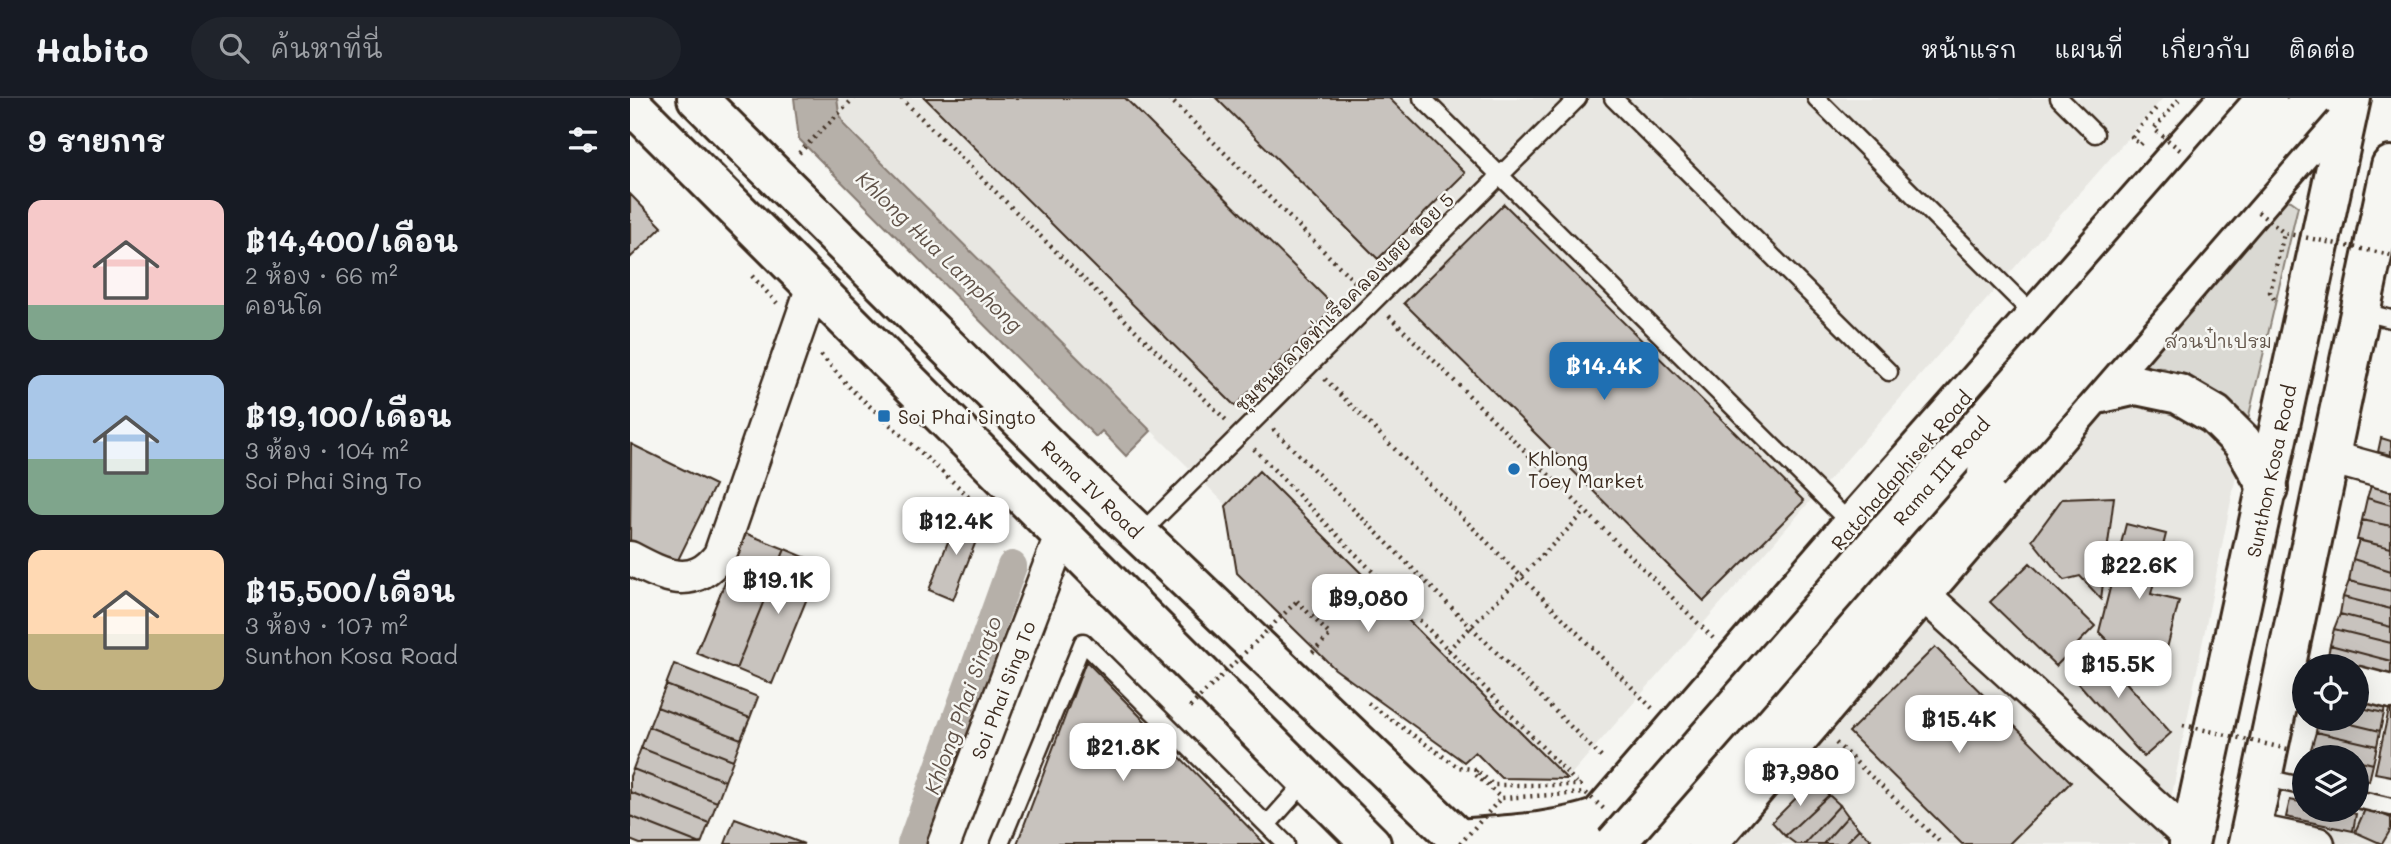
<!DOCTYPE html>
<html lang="th">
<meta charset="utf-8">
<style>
body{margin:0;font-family:Mali,"Playpen Sans Thai",sans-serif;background:#20242c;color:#f1f3f6;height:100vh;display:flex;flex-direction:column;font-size:26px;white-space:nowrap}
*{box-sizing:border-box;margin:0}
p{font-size:23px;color:#9ea1a6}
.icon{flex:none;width:38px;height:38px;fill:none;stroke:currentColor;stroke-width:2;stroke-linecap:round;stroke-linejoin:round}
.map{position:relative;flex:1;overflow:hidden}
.details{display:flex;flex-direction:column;background:#171b24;width:630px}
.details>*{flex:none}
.fabs{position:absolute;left:1662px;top:556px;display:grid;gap:14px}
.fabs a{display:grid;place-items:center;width:77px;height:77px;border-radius:50%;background:#171b24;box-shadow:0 7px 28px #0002;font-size:35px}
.price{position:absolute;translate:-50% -60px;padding:0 16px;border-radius:14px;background:#fff;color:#222;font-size:23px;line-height:46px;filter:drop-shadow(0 2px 4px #0008)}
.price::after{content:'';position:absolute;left:50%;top:42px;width:21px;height:16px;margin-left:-10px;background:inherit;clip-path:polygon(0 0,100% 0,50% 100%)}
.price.active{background:#1f6fb2;color:#fff}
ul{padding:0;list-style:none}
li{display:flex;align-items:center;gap:21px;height:175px;padding:0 28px}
li span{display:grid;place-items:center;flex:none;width:196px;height:140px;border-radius:14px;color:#555}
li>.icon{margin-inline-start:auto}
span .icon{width:84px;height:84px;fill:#fffc;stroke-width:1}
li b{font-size:30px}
h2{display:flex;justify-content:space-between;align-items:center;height:84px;padding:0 28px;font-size:30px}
header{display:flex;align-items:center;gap:42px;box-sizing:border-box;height:98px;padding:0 35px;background:#171b24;border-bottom:2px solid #363941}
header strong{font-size:33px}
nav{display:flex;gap:38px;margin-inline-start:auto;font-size:24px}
.search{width:490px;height:63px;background:#20242c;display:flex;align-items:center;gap:18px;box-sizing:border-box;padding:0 24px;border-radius:38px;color:#9ea1a6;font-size:26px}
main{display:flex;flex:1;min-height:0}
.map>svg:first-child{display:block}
</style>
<header>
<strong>Habito</strong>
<div class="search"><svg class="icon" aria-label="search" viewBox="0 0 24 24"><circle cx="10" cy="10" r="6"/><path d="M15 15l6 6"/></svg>ค้นหาที่นี่</div>
<nav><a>หน้าแรก</a><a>แผนที่</a><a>เกี่ยวกับ</a><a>ติดต่อ</a></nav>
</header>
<main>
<section class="details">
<h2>9 รายการ<svg class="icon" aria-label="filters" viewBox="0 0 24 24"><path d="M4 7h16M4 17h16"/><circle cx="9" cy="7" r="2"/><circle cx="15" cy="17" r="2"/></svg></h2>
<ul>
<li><span style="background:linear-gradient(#f6c9c9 75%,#7fa58c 0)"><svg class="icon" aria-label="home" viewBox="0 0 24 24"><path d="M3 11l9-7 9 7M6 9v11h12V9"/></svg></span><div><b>฿14,400/เดือน</b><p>2 ห้อง · 66 m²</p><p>คอนโด</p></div></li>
<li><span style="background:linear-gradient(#a9c7e8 60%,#7fa58c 0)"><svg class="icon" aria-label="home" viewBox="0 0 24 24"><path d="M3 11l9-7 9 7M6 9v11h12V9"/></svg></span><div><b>฿19,100/เดือน</b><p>3 ห้อง · 104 m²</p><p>Soi Phai Sing To</p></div></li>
<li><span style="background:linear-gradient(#ffd9b3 60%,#c2b280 0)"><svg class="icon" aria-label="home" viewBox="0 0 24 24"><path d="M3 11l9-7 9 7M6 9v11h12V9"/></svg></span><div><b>฿15,500/เดือน</b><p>3 ห้อง · 107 m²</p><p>Sunthon Kosa Road</p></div></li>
</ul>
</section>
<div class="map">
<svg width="1761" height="746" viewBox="0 0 1761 746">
<rect width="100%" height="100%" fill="#f6f6f2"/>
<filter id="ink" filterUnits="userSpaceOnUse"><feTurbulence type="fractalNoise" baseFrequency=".0143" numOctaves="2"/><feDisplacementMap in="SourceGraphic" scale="14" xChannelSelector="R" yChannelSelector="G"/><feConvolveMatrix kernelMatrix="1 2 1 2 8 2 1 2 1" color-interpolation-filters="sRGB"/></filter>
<g filter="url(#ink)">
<path fill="#e8e7e2" d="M207,0H1533L937,681L871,680L215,28L209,15Z
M1504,294L1587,338L1607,373L1532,746H1093L1475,304Z
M1665,690L1675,693V712H1727V710L1761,721V746H1653Z"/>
<path fill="#dad9d3" stroke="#8a8278" stroke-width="2" d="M1646,100L1661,103L1668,108L1617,326L1569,287L1534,270L1503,269Z"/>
<path fill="#b6b0a9" stroke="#857a71" stroke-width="2" d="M164,0H207L209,15L215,28L521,333L496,358L472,333L466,339L169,41Z"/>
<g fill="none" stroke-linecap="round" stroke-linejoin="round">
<path stroke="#b6b0a9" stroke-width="30" d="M282,746L382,468"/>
</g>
<path fill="#c8c3be" stroke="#3b2a1e" stroke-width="2" d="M295,0H495L705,209L605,308Z
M586,0H759L835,75L748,161Z
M0,96L32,129L0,160Z
M874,106L1174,403L1074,503L774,205Z
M1751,340L1761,343V357L1748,354Z
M1,346L85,387L46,466L0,443Z
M629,373L937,681L871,680L845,654L834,664L705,571L607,475L596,408Z
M1743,382L1761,386V407L1737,400Z
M1484,399L1471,501L1450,478L1434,482L1402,442L1432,401Z
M1737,400L1761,407V428L1732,422Z
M329,416L353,425L323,502L299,492Z
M1732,422L1761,428V450L1727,442Z
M1496,426L1536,436L1521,496L1549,503L1532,570L1497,562L1469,534Z
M115,435L155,451L106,571L66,555Z
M1729,442L1761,450V473L1723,461Z
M155,451L191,466L142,586L106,571Z
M1723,461L1761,473V493L1719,483Z
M1400,465L1465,528L1426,568L1360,504Z
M1719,483L1761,493V511L1713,499Z
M1713,499L1761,511V529L1710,516Z
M1710,516L1761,529V545L1704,531Z
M1704,531L1761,545V563L1700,547Z
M1462,546L1541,635L1514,659L1435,570Z
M1700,547L1761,563V584L1727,576V569L1696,568Z
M1305,549L1441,684L1379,746H1332L1219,634Z
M456,563L635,746H387Z
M44,566L128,599L120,620L36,587Z
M36,587L120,620L111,641L27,609Z
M1727,593L1756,599L1754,615L1727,609Z
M1760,607H1761V678L1745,675Z
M27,609L111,641L103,662L19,629Z
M1727,609L1754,615L1750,633L1700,621H1727Z
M1688,621H1700L1750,633L1747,648L1686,634Z
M19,629L103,662L95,683L11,650Z
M1686,634L1747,648L1743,666L1727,662V660H1717L1681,651Z
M11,650L95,683L87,704L3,671Z
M1681,651L1717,660H1679Z
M1727,662L1743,666L1739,683L1727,680Z
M3,671L87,704L79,725L0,694V678Z
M1182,684L1199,697L1155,738L1142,724Z
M0,694L79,725L71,746L0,718Z
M1199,697L1210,707L1174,746H1166L1155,738Z
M1660,702L1675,705V712H1708L1726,716L1723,733L1656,719Z
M1210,707L1218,718L1193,746H1174Z
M1736,709L1761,720V731L1752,746L1725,734Z
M0,718L71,746H10L0,742Z
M1218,718L1229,731L1214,746H1193Z
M105,720L174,746H95Z
M1229,731L1241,741L1236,746H1214Z"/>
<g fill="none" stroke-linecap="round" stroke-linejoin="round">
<defs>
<path id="service" d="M792,0L1222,427
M983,0L1259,274
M1186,0L1406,219
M1429,0L1465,36
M1730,213L1761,221
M509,437L948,0
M1632,679L1675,689
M1727,701L1761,709
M637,727L677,682
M370,746L453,544L656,746"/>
<path id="minor" d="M1699,359L1761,376
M0,460C34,478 63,493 90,457L183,188
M1293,496L1561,741
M1727,585L1761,594
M1621,732L1688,746
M314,746L431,438"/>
<path id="secondary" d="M1559,746L1721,0
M1618,746L1761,68"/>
<path id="primary" d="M67,0L425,356L834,746
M0,5L741,746
M1463,297L1506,287L1549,296L1585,317L1612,344L1638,390
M828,741C876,737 924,736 969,720
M946,746L1222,427L1599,0
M1034,746L1357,375
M1077,746L1717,0"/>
</defs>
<use href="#service" stroke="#3b2a1e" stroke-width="21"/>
<use href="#minor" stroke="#3b2a1e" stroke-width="37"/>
<use href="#secondary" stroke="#3b2a1e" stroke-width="44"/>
<use href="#primary" stroke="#3b2a1e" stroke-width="44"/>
<path stroke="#3b2a1e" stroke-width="4.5" stroke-dasharray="2 5" stroke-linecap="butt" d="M271,0L596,322
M539,0L728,187
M1512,45L1510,47L1502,39L1528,8
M169,55L224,0
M122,178L147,205
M1644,201L1640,194L1654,135
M759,218L1083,540
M191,257L222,292L378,434
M695,281L1022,610
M643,331L974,662
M624,351L949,687
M667,503L700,537L680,557
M818,552L955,414
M738,605L828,669L847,672L863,687H950L953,683
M1206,645L1312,746
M847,672L844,675L871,700"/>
<use href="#service" stroke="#f6f6f2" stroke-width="16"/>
<use href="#minor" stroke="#f6f6f2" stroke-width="32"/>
<use href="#secondary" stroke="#f6f6f2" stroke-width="38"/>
<use href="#primary" stroke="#f6f6f2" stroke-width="38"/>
<defs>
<path id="primary-bridge" d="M1357,375L1683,0
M985,746L1637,0"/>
</defs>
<use href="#primary-bridge" stroke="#3b2a1e" stroke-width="44" stroke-linecap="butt"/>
<path stroke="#3b2a1e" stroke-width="4.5" stroke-dasharray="2 5" stroke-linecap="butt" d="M1550,52L1524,31L1550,0
M1628,114L1654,135L1761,157
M560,609L667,503
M1553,627L1662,652
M830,746L871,700L956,695L974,711"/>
<use href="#primary-bridge" stroke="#f6f6f2" stroke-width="38"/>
</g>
</g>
<g fill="#1f6fb2" stroke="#f6f6f2" stroke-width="2.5">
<rect x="247" y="311" width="14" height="14" rx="3.5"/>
<circle cx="884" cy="371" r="7"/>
</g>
<g text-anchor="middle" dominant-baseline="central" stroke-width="5" stroke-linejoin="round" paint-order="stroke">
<g font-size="19" fill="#3b2a1e" stroke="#f6f6f2">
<text transform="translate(714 204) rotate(-45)">ชุมชนตลาดท่าเรือคลองเตย ซอย 5</text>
<text transform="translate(1271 372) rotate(-49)">Ratchadaphisek Road</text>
<text transform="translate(1311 373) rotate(-49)">Rama III Road</text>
<text transform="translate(1641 373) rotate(-78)">Sunthon Kosa Road</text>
<text transform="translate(462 391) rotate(44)">Rama IV Road</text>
<text transform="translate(373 592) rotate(-69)">Soi Phai Sing To</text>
</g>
<g font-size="19" fill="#63564b" stroke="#f6f6f2">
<text x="1588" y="242">สวนป๋าเปรม</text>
</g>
<g font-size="19" fill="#3b2a1e" stroke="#f6f6f2" text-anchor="start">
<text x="268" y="318">Soi Phai Singto</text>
<text x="898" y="360">Khlong<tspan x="898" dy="22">Toey Market</tspan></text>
</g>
<g font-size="21" font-style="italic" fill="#605248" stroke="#f6f6f2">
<text transform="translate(310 153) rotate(44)">Khlong Hua Lamphong</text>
<text transform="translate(332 607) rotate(-70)">Khlong Phai Singto</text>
</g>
</g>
</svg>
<div class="fabs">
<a><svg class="icon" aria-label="locate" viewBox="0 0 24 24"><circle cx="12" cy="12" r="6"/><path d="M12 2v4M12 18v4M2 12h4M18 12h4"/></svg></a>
<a><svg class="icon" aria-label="layers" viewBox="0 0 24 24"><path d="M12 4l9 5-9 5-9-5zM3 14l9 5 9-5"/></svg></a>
</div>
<b class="price active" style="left:974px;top:304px">฿14.4K</b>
<b class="price" style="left:326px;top:459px">฿12.4K</b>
<b class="price" style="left:1509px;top:503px">฿22.6K</b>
<b class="price" style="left:148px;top:518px">฿19.1K</b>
<b class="price" style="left:738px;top:536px">฿9,080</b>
<b class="price" style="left:1488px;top:602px">฿15.5K</b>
<b class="price" style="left:1329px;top:657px">฿15.4K</b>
<b class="price" style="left:493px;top:685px">฿21.8K</b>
<b class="price" style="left:1170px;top:710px">฿7,980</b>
</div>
</main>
